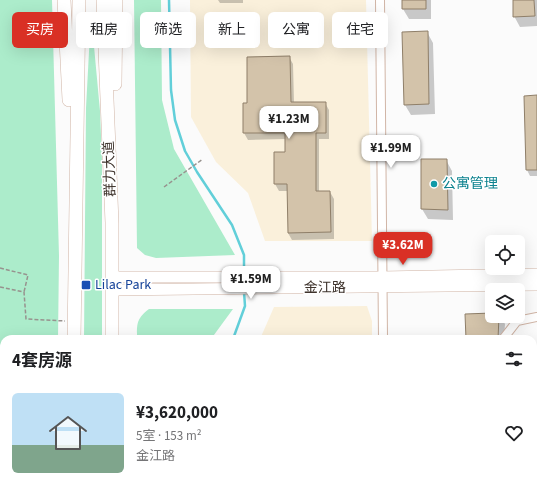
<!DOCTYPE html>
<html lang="zh">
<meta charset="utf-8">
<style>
body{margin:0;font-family:"Source Sans 3","Noto Sans SC",sans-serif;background:#f6f6f6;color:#202124;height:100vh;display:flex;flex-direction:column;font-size:15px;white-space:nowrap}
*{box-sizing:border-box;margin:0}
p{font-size:13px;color:#757577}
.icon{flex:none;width:22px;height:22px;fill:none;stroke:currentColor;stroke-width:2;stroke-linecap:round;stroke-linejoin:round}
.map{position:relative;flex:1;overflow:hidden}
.details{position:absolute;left:0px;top:335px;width:537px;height:156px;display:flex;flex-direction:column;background:#fff;border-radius:12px 12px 0 0;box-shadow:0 4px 16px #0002}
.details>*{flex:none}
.guide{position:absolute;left:12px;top:12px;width:513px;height:36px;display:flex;gap:8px}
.tools{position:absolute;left:485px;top:235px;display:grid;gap:8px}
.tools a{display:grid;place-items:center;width:40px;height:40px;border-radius:6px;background:#fff;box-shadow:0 4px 16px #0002;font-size:20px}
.price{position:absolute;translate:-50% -34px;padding:0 9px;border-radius:8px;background:#fff;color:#222;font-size:13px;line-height:26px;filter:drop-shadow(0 1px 2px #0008)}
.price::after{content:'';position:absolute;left:50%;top:24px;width:12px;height:9px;margin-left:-6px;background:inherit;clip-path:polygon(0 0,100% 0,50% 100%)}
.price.on{background:#d93025;color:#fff}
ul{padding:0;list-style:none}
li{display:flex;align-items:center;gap:12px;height:100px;padding:0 12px}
li span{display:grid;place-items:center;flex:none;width:112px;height:80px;border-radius:6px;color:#555}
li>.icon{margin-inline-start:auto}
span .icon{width:48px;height:48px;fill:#fffc;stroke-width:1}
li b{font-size:17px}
h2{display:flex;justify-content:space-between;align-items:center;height:48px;padding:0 12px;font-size:17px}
.chip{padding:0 14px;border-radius:6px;background:#fff;box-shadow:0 4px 16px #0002;font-size:14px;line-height:36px}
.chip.on{background:#d93025;color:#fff}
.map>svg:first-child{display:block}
</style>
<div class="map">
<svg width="537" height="491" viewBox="0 0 537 491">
<rect width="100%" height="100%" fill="#fbfbfb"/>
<path fill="#faf0db" d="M190,0H366L372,241H265L248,193L216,162L191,117Z
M367,306L372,321V339H260L274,307Z
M194,487H371V491H194Z"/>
<path fill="#aceccb" d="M0,0H52L59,256L58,339H4V487H56V491H0Z
M134,0H161L162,100L174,149L235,255L156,258L145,255L137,248Z
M91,14L100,111L102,160V339H84L86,108Z
M149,309H233L211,339H137C137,324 136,319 149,309Z"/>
<path fill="#0003" d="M218,0H243V3H220Z
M403,0H431V19H409L403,9Z
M514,0H537V26L520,27L514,16Z
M427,32L433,43L435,114L411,115L405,105Z
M289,57L293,64L294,103H325L329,110V139H319V192H330L334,199V239L292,240L288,233V191H279L275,184L286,153V139L248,140L244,133L248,104Z
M537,96V176H530L527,170L525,97Z
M422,160H446L452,171L453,220L428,219L422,209Z
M492,314V316H500L505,324L504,339H467Z
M533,348H537V405H533Z
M288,487H313V491H288Z
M327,487H359V491H327Z
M443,487H465V491H443Z"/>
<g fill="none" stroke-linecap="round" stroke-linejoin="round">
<path stroke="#62cfd9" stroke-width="2.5" d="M169,0L171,90L175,120L185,151L197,172L232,225L244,255V275
M233,339L245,306L244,292
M167,491V487"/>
</g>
<path fill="#d3c3aa" stroke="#8f7f69" d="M402,0H426V9H402Z
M513,0H534L535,16L513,17Z
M428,31L429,104L404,105L402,32Z
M290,56L291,102H326V133H316V191H330L331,232L288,233L287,184H274V152H285V133H243V103H247V57Z
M537,95V170H526L524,96Z
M421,159H447L448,210L421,209Z
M492,313V316H499L498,339H466L465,314Z"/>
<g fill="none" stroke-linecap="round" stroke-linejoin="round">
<defs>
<path id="street" d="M380,0L383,339
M503,339L517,321L537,317
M384,487V491
M398,487V491
M489,491V487"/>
<path id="secondary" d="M112,277H382L537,274
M112,290L537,285"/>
<path id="primary" d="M64,0L69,100
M103,0L112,223V339
M115,84L116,0
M74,339L79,0
M73,491V487
M111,491V487"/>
</defs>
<use href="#street" stroke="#d1b5a6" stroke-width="10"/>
<use href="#secondary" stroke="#d1b5a6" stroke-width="12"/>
<use href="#primary" stroke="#d1b5a6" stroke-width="14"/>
<path stroke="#97928e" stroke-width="1.5" stroke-dasharray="4 2" stroke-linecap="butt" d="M164,187L203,159
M0,268L28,275L24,292
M0,287L24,292L26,319L65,321"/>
<use href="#street" stroke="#fff" stroke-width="8"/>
<use href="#secondary" stroke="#fff" stroke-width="11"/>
<use href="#primary" stroke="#fff" stroke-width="13"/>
</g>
<circle fill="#0f9aa8" stroke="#fff" stroke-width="1.5" cx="434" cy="184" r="4"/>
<rect fill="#1a4fb4" stroke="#fff" stroke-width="1.5" x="81" y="280" width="10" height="10" rx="2"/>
<g text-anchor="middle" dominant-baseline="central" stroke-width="3" stroke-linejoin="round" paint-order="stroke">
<g font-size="14" fill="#3e332c" stroke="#fff">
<text transform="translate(110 169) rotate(-92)">群力大道</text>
<text x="325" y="288">金江路</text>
</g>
<g font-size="14" fill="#0d838f" stroke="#fff" text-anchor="start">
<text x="442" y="184">公寓管理</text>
</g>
<g font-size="14" fill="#164399" stroke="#fff" text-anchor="start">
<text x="95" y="285">Lilac Park</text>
</g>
</g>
</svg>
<div class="tools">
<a><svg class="icon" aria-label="locate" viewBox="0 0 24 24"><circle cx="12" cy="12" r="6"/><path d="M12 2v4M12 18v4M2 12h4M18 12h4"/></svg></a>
<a><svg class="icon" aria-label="layers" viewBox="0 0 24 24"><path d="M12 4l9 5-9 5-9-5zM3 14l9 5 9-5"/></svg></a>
</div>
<b class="price" style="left:289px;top:140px">¥1.23M</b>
<b class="price" style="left:391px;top:169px">¥1.99M</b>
<b class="price on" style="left:403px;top:266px">¥3.62M</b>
<b class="price" style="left:251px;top:300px">¥1.59M</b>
<div class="guide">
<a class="chip on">买房</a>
<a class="chip">租房</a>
<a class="chip">筛选</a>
<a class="chip">新上</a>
<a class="chip">公寓</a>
<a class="chip">住宅</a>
</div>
<section class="details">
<h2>4套房源<svg class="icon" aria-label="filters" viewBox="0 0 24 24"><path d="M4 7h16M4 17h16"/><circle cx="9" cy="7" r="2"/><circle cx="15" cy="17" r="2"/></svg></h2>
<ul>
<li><span style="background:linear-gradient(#bfe0f5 65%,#7fa58c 0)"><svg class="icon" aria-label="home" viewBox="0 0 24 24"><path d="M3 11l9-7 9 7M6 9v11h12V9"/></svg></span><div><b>¥3,620,000</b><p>5室 · 153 m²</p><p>金江路</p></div><svg class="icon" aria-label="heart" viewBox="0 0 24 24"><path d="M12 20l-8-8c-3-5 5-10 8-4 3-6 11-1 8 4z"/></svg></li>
</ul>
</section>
</div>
